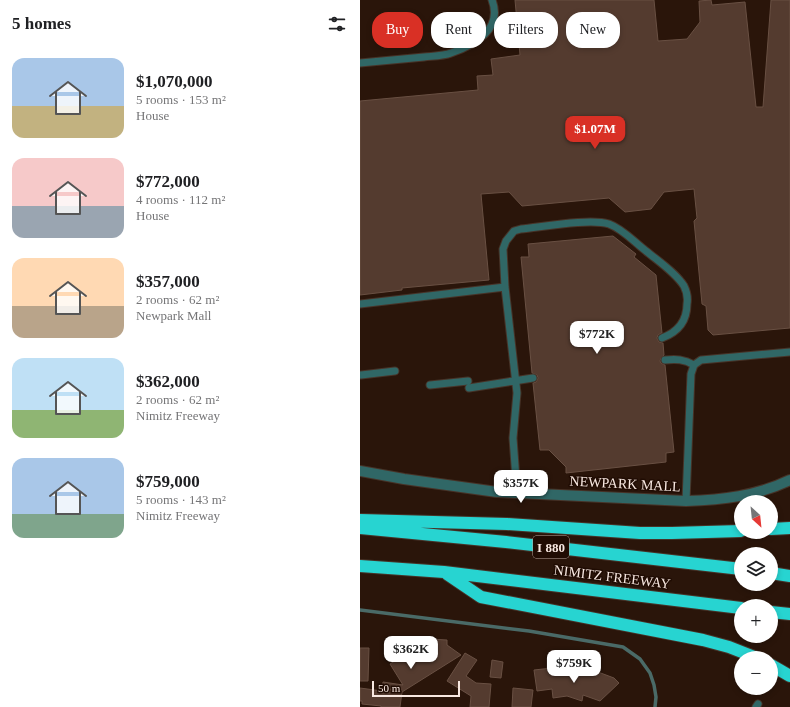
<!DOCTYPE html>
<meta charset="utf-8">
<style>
body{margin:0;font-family:"Times New Roman",serif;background:#f2f2f2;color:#202124;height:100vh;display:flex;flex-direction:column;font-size:15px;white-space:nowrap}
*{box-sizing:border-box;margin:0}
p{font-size:13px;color:#757577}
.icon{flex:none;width:22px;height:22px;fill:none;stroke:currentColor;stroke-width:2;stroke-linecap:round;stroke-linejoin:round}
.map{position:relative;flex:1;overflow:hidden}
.sheet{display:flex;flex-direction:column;background:#fff;width:360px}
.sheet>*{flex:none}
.top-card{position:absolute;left:12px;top:12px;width:358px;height:36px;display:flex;gap:8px}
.needle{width:26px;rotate:153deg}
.fabs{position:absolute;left:374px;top:495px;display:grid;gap:8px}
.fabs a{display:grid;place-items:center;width:44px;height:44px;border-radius:50%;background:#fff;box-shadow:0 2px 6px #0003;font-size:20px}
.scale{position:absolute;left:12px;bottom:10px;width:88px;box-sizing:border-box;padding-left:4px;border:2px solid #f8e8e1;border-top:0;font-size:11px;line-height:14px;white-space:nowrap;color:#f8e8e1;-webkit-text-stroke:3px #200c03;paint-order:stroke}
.price{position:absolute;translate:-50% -34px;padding:0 9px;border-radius:8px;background:#fff;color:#222;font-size:13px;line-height:26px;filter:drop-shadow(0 1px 2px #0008)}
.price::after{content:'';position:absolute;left:50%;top:24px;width:12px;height:9px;margin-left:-6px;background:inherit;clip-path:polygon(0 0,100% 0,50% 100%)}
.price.on{background:#d93025;color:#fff}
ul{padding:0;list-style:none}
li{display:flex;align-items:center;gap:12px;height:100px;padding:0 12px}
li span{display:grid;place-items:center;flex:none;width:112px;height:80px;border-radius:12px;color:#555}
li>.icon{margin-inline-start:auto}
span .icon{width:48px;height:48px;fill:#fffc;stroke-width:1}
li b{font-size:17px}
h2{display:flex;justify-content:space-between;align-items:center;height:48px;padding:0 12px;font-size:17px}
.chip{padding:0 14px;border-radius:16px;background:#fff;box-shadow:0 2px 6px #0003;font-size:14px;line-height:36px}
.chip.on{background:#d93025;color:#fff}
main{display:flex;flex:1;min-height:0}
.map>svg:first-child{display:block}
</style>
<main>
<section class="sheet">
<h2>5 homes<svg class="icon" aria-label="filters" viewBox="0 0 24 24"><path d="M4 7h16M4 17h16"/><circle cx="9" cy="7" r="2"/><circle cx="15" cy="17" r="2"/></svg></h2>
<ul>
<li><span style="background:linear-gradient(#a9c7e8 60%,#c2b280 0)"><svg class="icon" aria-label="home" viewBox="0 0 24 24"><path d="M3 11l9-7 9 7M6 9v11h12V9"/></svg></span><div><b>$1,070,000</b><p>5 rooms · 153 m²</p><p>House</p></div></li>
<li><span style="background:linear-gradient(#f6c9c9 60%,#9aa5b1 0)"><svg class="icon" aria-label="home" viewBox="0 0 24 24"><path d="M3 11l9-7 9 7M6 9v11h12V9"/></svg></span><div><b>$772,000</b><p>4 rooms · 112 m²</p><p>House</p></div></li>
<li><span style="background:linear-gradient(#ffd9b3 60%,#b9a48a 0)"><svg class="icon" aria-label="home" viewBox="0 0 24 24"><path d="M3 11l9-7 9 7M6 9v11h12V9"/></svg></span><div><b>$357,000</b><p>2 rooms · 62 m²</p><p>Newpark Mall</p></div></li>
<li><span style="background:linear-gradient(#bfe0f5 65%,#8fb573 0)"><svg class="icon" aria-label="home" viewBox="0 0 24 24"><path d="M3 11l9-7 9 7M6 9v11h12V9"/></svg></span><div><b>$362,000</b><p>2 rooms · 62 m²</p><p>Nimitz Freeway</p></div></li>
<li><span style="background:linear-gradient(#a9c7e8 70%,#7fa58c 0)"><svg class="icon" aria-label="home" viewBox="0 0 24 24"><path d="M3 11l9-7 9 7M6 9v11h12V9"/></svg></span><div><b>$759,000</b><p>5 rooms · 143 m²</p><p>Nimitz Freeway</p></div></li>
</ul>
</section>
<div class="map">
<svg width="430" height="707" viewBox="0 0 430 707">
<rect width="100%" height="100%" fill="#2a150a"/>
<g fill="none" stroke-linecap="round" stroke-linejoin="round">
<path stroke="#4a6a67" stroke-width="3.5" d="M0,610L169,631L263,647L280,659L290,673L294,685L296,697L295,707"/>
</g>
<path fill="#543b2f" stroke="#695043" d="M155,0H294L298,41L327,39L340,22L339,1L351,0L352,5L385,2L396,107H403L411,0H430V328L353,335L348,330L346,306L342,304L334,221L337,218L334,189L304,192L291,209L265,212L249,198L162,206L149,192L121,194L129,280L42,288V290L0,295V101L118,90L117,76L133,75L131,59L160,55Z
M253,236L276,254L274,257L296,275L302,333L298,335L297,338L299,342L303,343L304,355L301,358L300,361L301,363L305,365L314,452L306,453V462L206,473V467L189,450H180L173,383L176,382L178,378L177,375L172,373L161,257H169L168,244Z
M55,637L69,639L87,640V645L101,655L42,692L40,707H21V706L2,704V701H0V688L22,691L23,682L43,685L30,664L38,659L35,655L54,643Z
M0,648H9L8,681H0Z
M105,653L117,660L106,676L116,683L131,684L129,707H110L111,696L87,681Z
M132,660L143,662L141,678L130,677Z
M201,667V669L220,675L221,673L228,675L229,673L237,676L238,672L254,678L259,683L240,701L223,695L222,701L207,696L193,698L192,689L177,691L174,670Z
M153,688L173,690L171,707H152Z"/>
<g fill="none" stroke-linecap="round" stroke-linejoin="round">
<defs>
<path id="lane" d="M0,63C21,61 43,59 64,57C73,56 83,56 91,53C115,45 143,29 132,0
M0,304L145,287
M305,360C316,359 324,359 334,365
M1,375L35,371
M70,385L108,381
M109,388L173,378
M157,493L153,438L157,393L145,287L143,249L146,241L154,231L161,229C182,227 230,218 249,224C263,229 274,242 286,251C298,261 315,272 324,286C327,292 328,298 327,304C327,321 318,332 302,338
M326,501L331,374L334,365L341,360L430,352
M396,707L398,704"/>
<path id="street" d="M0,471L44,479L137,492L326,501C362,500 397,496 430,480"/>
<path id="highway" d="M0,520L147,524L280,533H312L381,531
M0,528L146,542L381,569
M411,529L430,528
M0,566L84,572L381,608
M411,573L430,576
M87,574L121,597L343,640L369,647L397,658
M411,612L430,614
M411,665L430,676"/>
</defs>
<use href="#lane" stroke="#473328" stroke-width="9"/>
<use href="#street" stroke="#473328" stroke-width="12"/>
<use href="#highway" stroke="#473328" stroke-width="14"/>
<use href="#lane" stroke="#306766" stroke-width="7"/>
<use href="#street" stroke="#306766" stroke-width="10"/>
<use href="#highway" stroke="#27d4d1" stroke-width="12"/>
</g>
<g text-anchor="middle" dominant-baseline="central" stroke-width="3" stroke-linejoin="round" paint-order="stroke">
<rect fill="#200c03" stroke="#b7a69e" stroke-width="1" x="173" y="536" width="36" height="22" rx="3"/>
<g font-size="13" font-weight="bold" fill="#f8e8e1">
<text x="191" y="547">I 880</text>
</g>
<g font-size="14" fill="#f8e8e1" stroke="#200c03">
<text transform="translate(265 484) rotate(3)">NEWPARK MALL</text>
<text transform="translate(252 577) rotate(7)">NIMITZ FREEWAY</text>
</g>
</g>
</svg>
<div class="fabs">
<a><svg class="needle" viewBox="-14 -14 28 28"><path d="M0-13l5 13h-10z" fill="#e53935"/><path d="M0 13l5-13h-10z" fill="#757577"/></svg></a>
<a><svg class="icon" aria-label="layers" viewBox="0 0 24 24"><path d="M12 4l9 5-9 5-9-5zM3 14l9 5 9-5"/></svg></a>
<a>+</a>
<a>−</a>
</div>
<div class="scale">50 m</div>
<b class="price on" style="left:235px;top:150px">$1.07M</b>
<b class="price" style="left:237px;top:355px">$772K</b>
<b class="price" style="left:161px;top:504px">$357K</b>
<b class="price" style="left:51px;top:670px">$362K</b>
<b class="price" style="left:214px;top:684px">$759K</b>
<div class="top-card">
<a class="chip on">Buy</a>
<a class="chip">Rent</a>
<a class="chip">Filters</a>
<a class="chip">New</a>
</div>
</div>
</main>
